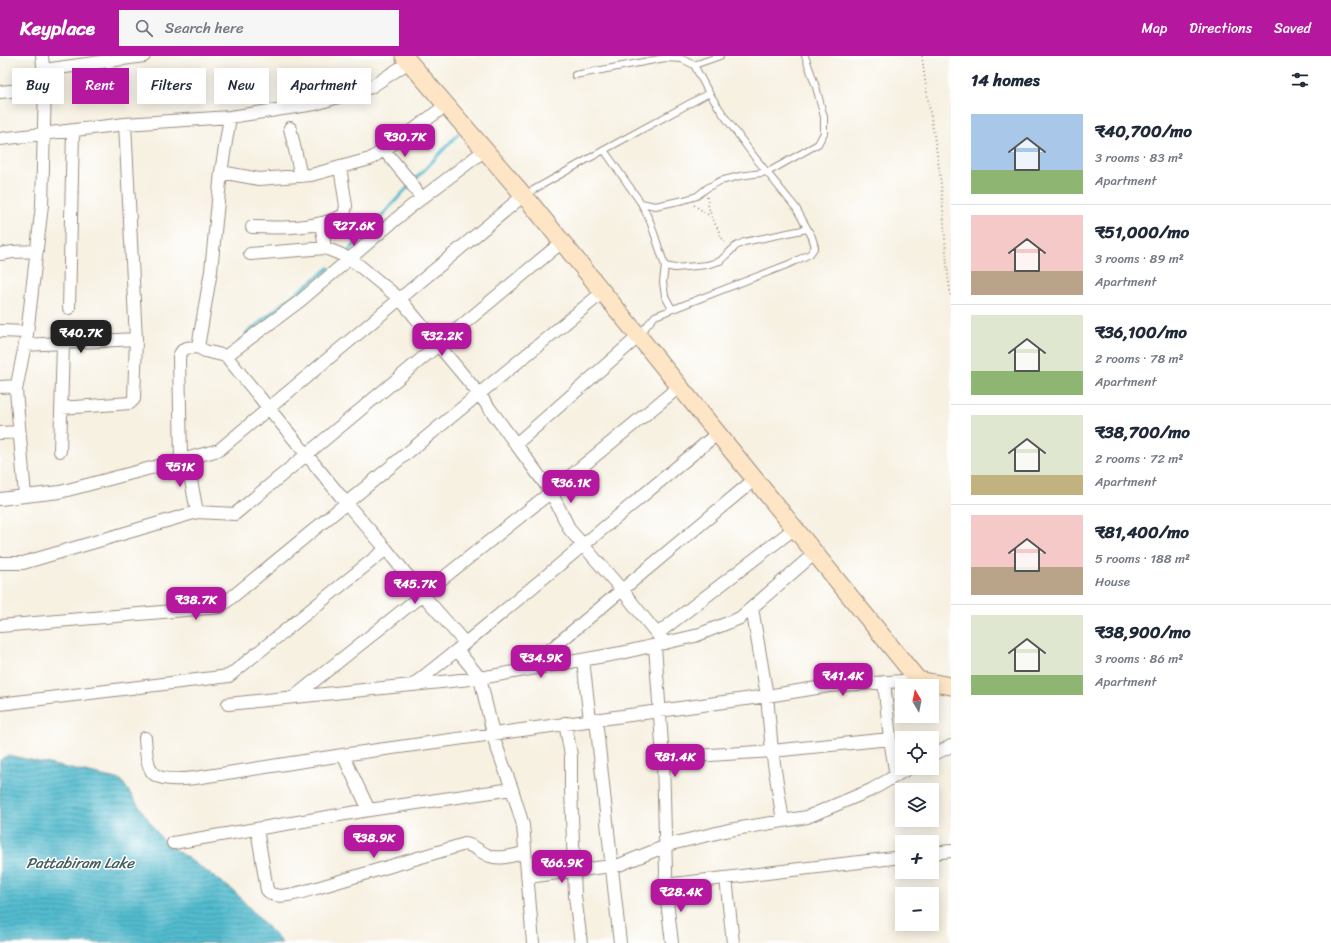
<!DOCTYPE html>
<meta charset="utf-8">
<style>
body{margin:0;font-family:Sriracha,sans-serif;background:#f6f6f7;color:#1f2937;height:100vh;display:flex;flex-direction:column;font-size:15px;white-space:nowrap}
*{box-sizing:border-box;margin:0}
p{font-size:13px;color:#747a83}
.icon{flex:none;width:22px;height:22px;fill:none;stroke:currentColor;stroke-width:2;stroke-linecap:round;stroke-linejoin:round}
.map{position:relative;flex:1;overflow:hidden}
.side{display:flex;flex-direction:column;background:#fff;width:380px}
.side>*{flex:none}
.top-card{position:absolute;left:12px;top:12px;width:380px;height:36px;display:flex;gap:8px}
.needle{width:26px;rotate:350deg}
.buttons{position:absolute;left:895px;top:623px;display:grid;gap:8px}
.buttons a{display:grid;place-items:center;width:44px;height:44px;border-radius:0px;background:#fff;box-shadow:0 2px 10px #0003;font-size:20px}
.price{position:absolute;translate:-50% -34px;padding:0 9px;border-radius:8px;background:#b5179e;color:#fff;font-size:13px;line-height:26px;filter:drop-shadow(0 1px 2px #0008)}
.price::after{content:'';position:absolute;left:50%;top:24px;width:12px;height:9px;margin-left:-6px;background:inherit;clip-path:polygon(0 0,100% 0,50% 100%)}
.price.on{background:#222;color:#fff}
ul{padding:0;list-style:none}
li{display:flex;align-items:center;gap:12px;height:100px;padding:0 20px}
li+li{border-top:1px solid #e0e1e3}
li span{display:grid;place-items:center;flex:none;width:112px;height:80px;border-radius:0px;color:#555}
li>.icon{margin-inline-start:auto}
span .icon{width:48px;height:48px;fill:#fffc;stroke-width:1}
li b{font-size:17px}
h2{display:flex;justify-content:space-between;align-items:center;height:48px;padding:0 20px;font-size:17px}
.chip{padding:0 14px;border-radius:0px;background:#fff;box-shadow:0 2px 10px #0003;font-size:14px;line-height:36px}
.chip.on{background:#b5179e;color:#fff}
header{display:flex;align-items:center;gap:24px;box-sizing:border-box;height:56px;padding:0 20px;background:#b5179e;color:#fff}
header strong{font-size:19px}
nav{display:flex;gap:22px;margin-inline-start:auto;font-size:14px}
.search{width:280px;height:36px;background:#f6f6f7;display:flex;align-items:center;gap:10px;box-sizing:border-box;padding:0 14px;border-radius:0px;color:#747a83;font-size:15px}
main{display:flex;flex:1;min-height:0}
.map>svg:first-child{display:block}
</style>
<header>
<strong>Keyplace</strong>
<div class="search"><svg class="icon" aria-label="search" viewBox="0 0 24 24"><circle cx="10" cy="10" r="6"/><path d="M15 15l6 6"/></svg>Search here</div>
<nav><a>Map</a><a>Directions</a><a>Saved</a></nav>
</header>
<main>
<div class="map">
<svg width="951" height="887" viewBox="0 0 951 887">
<defs>
<pattern id="water-rules" width="6" height="5" patternUnits="userSpaceOnUse"><rect width="6" height="5" fill="#53bccf"/><path d="M0 2.5h6" fill="none" stroke="#4699a7"/></pattern>
</defs>
<rect width="100%" height="100%" fill="#fff"/>
<filter id="ink" filterUnits="userSpaceOnUse"><feTurbulence type="fractalNoise" baseFrequency=".025" numOctaves="2"/><feDisplacementMap in="SourceGraphic" scale="8" xChannelSelector="R" yChannelSelector="G"/><feConvolveMatrix kernelMatrix="1 2 1 2 8 2 1 2 1" color-interpolation-filters="sRGB"/></filter>
<filter id="wash" filterUnits="userSpaceOnUse"><feTurbulence type="fractalNoise" baseFrequency=".012" numOctaves="4" result="noise"/><feDisplacementMap in="SourceGraphic" scale="16" xChannelSelector="R" yChannelSelector="G"/><feGaussianBlur stdDeviation="0.9" result="paint"/><feColorMatrix in="noise" values="0 0 0 0 0 0 0 0 0 0 0 0 0 0 0 0 0 1.4 0 .05"/><feComposite in="paint" operator="in"/></filter>
<g filter="url(#wash)">
<rect width="100%" height="100%" fill="#f7f1e2"/>
<path fill="url(#water-rules)" stroke="#477376" d="M8,699L121,724L163,785L234,835L282,887H0V704Z"/>
<g fill="none" stroke-linecap="round" stroke-linejoin="round">
<path stroke="#53bccf" stroke-width="3" d="M413,126L458,78
M348,196L409,130
M246,278L285,246L329,212"/>
</g>
</g>
<g filter="url(#ink)">
<g fill="none" stroke-linecap="round" stroke-linejoin="round">
<defs>
<path id="lane" d="M694,9L720,0
M575,19L665,2L682,3L694,9L709,37L725,61L753,99L796,152L812,181L815,191L810,198L789,208L655,260L639,279
M604,94L641,147L650,165L665,210L663,226L665,240L672,253
M526,138L604,94L709,37
M641,147L655,150L684,144L697,140L707,132L720,125L740,120L768,116L818,88L824,77V61L816,31L805,0
M665,210L675,212L707,209L720,205L736,190L744,186L807,173"/>
<path id="street" d="M42,0L45,29L42,149L27,278L16,334L25,440L60,436L219,394L524,139
M44,14L144,0
M0,36L20,34
M290,72L301,120
M0,83L125,68L230,61L315,48L371,31L409,6
M384,94L409,124L421,142
M221,116L230,61
M321,167L325,192
M252,171C281,172 318,173 344,159L346,150L340,111
M0,198L13,196L37,195
M250,198L325,192L340,198L356,207L400,243L479,338L551,436L294,641
M69,252L73,75
M0,275L27,276
M25,289L136,283
M226,300L300,245L409,152L485,94
M0,331L17,330
M61,352L130,347L134,343L136,283L125,68
M0,377L19,376
M516,388L639,280
M60,395L63,287
M187,403L197,456
M181,404L179,301C182,291 188,291 198,291
M0,443L25,440
M386,493L423,539L465,587
M0,507H23L197,456L235,458L562,186
M0,570L220,551L603,236
M657,578L795,472
M666,587L657,578L622,534L570,474L551,436L680,330
M655,590L663,702L666,816L665,829L672,887
M457,594L718,377
M583,604L590,664
M530,613L544,599L755,423
M884,626L890,683
M0,648L229,620L386,493L347,448L226,300L205,295L198,291L211,215L221,116L259,123L311,119L370,103L412,75L446,49
M228,648L480,622L621,597L695,580L740,562L815,497
M596,663L620,887
M565,667L571,699V733L575,840L581,887
M145,682C146,692 146,707 152,716C159,726 184,723 195,722L349,698L767,640L752,552
M932,699L951,690
M663,702L772,695L890,683L896,720
M512,733L523,769L533,887
M369,754L512,733L495,686L480,622L457,594L413,629
M783,765L772,695L767,640L829,630L918,624
M257,773L267,834C269,836 271,839 275,839C285,842 309,834 320,831L465,788C475,789 480,797 490,800C500,804 514,799 524,797
M173,787L369,754L343,699
M932,797L951,795
M528,821L619,809L671,788L729,774L807,761L871,734L909,712
M726,822L733,887
M665,829L902,801"/>
<path id="secondary" d="M404,0L532,149L918,624L951,630"/>
</defs>
<use href="#lane" stroke="#998e80" stroke-width="8"/>
<use href="#street" stroke="#998e80" stroke-width="14"/>
<use href="#secondary" stroke="#998e80" stroke-width="19"/>
<path stroke="#998e80" stroke-width="2" stroke-dasharray="1 3" stroke-linecap="butt" d="M922,0C926,38 934,75 939,112C945,155 944,198 951,241
M707,141C708,159 719,173 725,189
M694,149L710,160"/>
<use href="#lane" stroke="#fff" stroke-width="6"/>
<use href="#street" stroke="#fff" stroke-width="12"/>
<use href="#secondary" stroke="#fee5c5" stroke-width="17"/>
</g>
</g>
<g text-anchor="middle" dominant-baseline="central" stroke-width="3" stroke-linejoin="round" paint-order="stroke">
<g font-size="15" font-style="italic" fill="#435d5c" stroke="#fff">
<text x="80" y="807">Pattabiram Lake</text>
</g>
</g>
</svg>
<div class="buttons">
<a><svg class="needle" viewBox="-14 -14 28 28"><path d="M0-13l5 13h-10z" fill="#e53935"/><path d="M0 13l5-13h-10z" fill="#747a83"/></svg></a>
<a><svg class="icon" aria-label="locate" viewBox="0 0 24 24"><circle cx="12" cy="12" r="6"/><path d="M12 2v4M12 18v4M2 12h4M18 12h4"/></svg></a>
<a><svg class="icon" aria-label="layers" viewBox="0 0 24 24"><path d="M12 4l9 5-9 5-9-5zM3 14l9 5 9-5"/></svg></a>
<a>+</a>
<a>−</a>
</div>
<b class="price" style="left:405px;top:102px">₹30.7K</b>
<b class="price" style="left:354px;top:191px">₹27.6K</b>
<b class="price on" style="left:81px;top:298px">₹40.7K</b>
<b class="price" style="left:442px;top:301px">₹32.2K</b>
<b class="price" style="left:180px;top:432px">₹51K</b>
<b class="price" style="left:571px;top:448px">₹36.1K</b>
<b class="price" style="left:415px;top:549px">₹45.7K</b>
<b class="price" style="left:196px;top:565px">₹38.7K</b>
<b class="price" style="left:541px;top:623px">₹34.9K</b>
<b class="price" style="left:843px;top:641px">₹41.4K</b>
<b class="price" style="left:675px;top:722px">₹81.4K</b>
<b class="price" style="left:374px;top:803px">₹38.9K</b>
<b class="price" style="left:562px;top:828px">₹66.9K</b>
<b class="price" style="left:681px;top:857px">₹28.4K</b>
<div class="top-card">
<a class="chip">Buy</a>
<a class="chip on">Rent</a>
<a class="chip">Filters</a>
<a class="chip">New</a>
<a class="chip">Apartment</a>
</div>
</div>
<section class="side">
<h2>14 homes<svg class="icon" aria-label="filters" viewBox="0 0 24 24"><path d="M4 7h16M4 17h16"/><circle cx="9" cy="7" r="2"/><circle cx="15" cy="17" r="2"/></svg></h2>
<ul>
<li><span style="background:linear-gradient(#a9c7e8 70%,#8fb573 0)"><svg class="icon" aria-label="home" viewBox="0 0 24 24"><path d="M3 11l9-7 9 7M6 9v11h12V9"/></svg></span><div><b>₹40,700/mo</b><p>3 rooms · 83 m²</p><p>Apartment</p></div></li>
<li><span style="background:linear-gradient(#f6c9c9 70%,#b9a48a 0)"><svg class="icon" aria-label="home" viewBox="0 0 24 24"><path d="M3 11l9-7 9 7M6 9v11h12V9"/></svg></span><div><b>₹51,000/mo</b><p>3 rooms · 89 m²</p><p>Apartment</p></div></li>
<li><span style="background:linear-gradient(#dfe7d0 70%,#8fb573 0)"><svg class="icon" aria-label="home" viewBox="0 0 24 24"><path d="M3 11l9-7 9 7M6 9v11h12V9"/></svg></span><div><b>₹36,100/mo</b><p>2 rooms · 78 m²</p><p>Apartment</p></div></li>
<li><span style="background:linear-gradient(#dfe7d0 75%,#c2b280 0)"><svg class="icon" aria-label="home" viewBox="0 0 24 24"><path d="M3 11l9-7 9 7M6 9v11h12V9"/></svg></span><div><b>₹38,700/mo</b><p>2 rooms · 72 m²</p><p>Apartment</p></div></li>
<li><span style="background:linear-gradient(#f6c9c9 65%,#b9a48a 0)"><svg class="icon" aria-label="home" viewBox="0 0 24 24"><path d="M3 11l9-7 9 7M6 9v11h12V9"/></svg></span><div><b>₹81,400/mo</b><p>5 rooms · 188 m²</p><p>House</p></div></li>
<li><span style="background:linear-gradient(#dfe7d0 75%,#8fb573 0)"><svg class="icon" aria-label="home" viewBox="0 0 24 24"><path d="M3 11l9-7 9 7M6 9v11h12V9"/></svg></span><div><b>₹38,900/mo</b><p>3 rooms · 86 m²</p><p>Apartment</p></div></li>
</ul>
</section>
</main>
